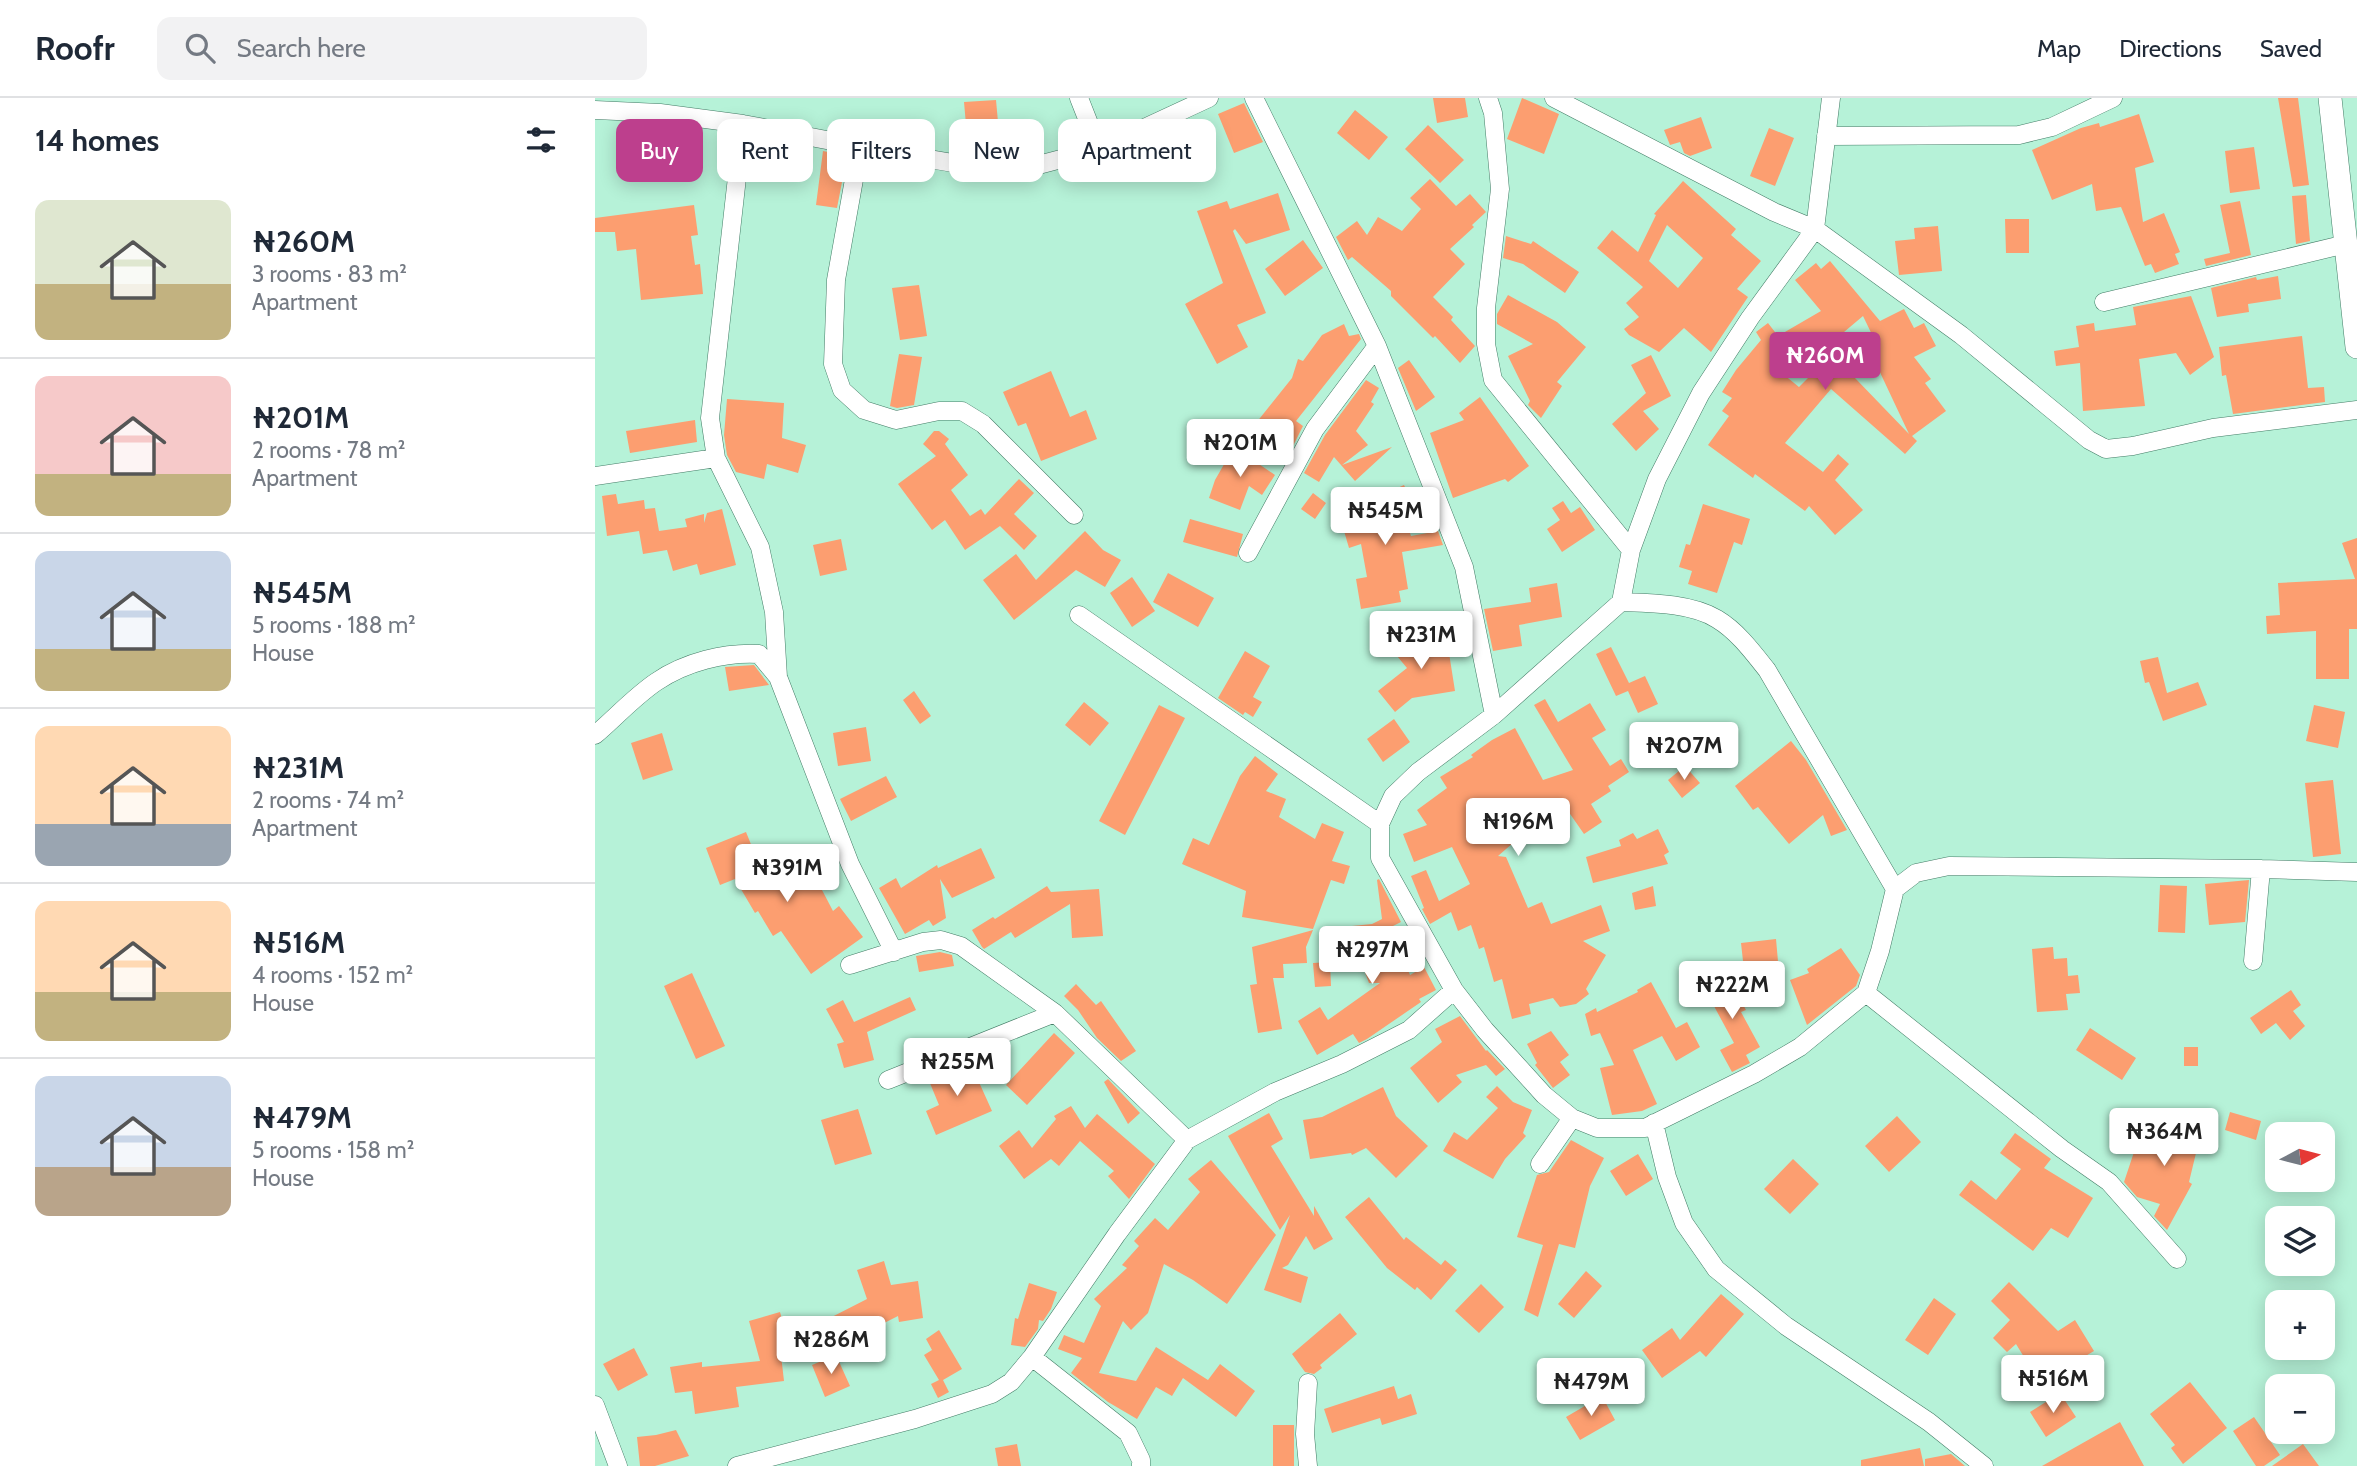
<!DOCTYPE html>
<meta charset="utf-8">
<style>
body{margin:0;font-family:Cabin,sans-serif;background:#f2f2f3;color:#1f2937;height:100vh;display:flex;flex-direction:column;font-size:26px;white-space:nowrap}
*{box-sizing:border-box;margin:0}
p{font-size:23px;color:#747a83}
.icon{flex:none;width:38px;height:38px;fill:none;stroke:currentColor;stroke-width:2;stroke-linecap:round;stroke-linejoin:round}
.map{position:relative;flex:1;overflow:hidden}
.side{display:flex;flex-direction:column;background:#fff;width:595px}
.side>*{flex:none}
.banner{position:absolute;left:21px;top:21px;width:665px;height:63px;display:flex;gap:14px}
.needle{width:46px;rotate:83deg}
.fabs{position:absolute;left:1670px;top:1024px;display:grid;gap:14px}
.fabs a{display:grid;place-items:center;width:70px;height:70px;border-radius:14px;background:#fff;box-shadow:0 4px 18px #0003;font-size:35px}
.price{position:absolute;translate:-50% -60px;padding:0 16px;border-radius:7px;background:#fff;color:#222;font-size:23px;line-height:46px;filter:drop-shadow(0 2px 4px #0008)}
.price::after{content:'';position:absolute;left:50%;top:42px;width:21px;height:16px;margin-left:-10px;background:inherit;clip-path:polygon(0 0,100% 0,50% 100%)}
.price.selected{background:#bd3f8d;color:#fff}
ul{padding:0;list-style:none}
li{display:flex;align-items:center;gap:21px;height:175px;padding:0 35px}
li+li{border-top:2px solid #e0e1e3}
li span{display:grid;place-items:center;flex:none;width:196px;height:140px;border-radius:14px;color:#555}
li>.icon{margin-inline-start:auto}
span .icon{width:84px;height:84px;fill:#fffc;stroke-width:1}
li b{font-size:30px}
h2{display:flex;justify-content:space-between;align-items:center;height:84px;padding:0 35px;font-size:30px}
.pill{padding:0 24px;border-radius:14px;background:#fff;box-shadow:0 4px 18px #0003;font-size:24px;line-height:63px}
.pill.selected{background:#bd3f8d;color:#fff}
header{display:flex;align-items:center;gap:42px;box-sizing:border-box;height:98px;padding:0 35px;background:#fff;border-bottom:2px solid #e0e1e3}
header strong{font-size:33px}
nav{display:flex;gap:38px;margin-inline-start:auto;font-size:24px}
.search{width:490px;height:63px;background:#f2f2f3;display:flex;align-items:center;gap:18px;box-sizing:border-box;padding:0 24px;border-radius:14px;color:#747a83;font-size:26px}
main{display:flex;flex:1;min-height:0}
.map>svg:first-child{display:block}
</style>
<header>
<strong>Roofr</strong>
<div class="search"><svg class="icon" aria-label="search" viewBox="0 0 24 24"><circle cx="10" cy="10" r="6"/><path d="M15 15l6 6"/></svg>Search here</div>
<nav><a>Map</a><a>Directions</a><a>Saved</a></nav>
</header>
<main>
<section class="side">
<h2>14 homes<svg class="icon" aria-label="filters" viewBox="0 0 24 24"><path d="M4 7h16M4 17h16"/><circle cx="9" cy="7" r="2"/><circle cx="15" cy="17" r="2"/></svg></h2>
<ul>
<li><span style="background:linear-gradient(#dfe7d0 60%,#c2b280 0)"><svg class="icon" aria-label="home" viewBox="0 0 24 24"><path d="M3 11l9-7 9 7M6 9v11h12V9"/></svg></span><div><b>₦260M</b><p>3 rooms · 83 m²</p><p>Apartment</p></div></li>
<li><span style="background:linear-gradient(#f6c9c9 70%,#c2b280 0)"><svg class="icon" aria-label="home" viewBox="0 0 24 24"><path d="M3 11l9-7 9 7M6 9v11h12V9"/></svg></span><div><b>₦201M</b><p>2 rooms · 78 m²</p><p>Apartment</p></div></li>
<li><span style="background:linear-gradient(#c9d6e8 70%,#c2b280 0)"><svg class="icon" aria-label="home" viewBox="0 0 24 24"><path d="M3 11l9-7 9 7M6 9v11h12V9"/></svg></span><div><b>₦545M</b><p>5 rooms · 188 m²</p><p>House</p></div></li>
<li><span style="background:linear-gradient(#ffd9b3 70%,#9aa5b1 0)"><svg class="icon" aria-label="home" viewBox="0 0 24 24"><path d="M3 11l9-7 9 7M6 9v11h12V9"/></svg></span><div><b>₦231M</b><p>2 rooms · 74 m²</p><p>Apartment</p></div></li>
<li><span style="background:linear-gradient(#ffd9b3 65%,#c2b280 0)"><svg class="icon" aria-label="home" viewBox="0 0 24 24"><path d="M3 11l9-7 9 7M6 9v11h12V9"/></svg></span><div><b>₦516M</b><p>4 rooms · 152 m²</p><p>House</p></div></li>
<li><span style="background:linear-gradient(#c9d6e8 65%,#b9a48a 0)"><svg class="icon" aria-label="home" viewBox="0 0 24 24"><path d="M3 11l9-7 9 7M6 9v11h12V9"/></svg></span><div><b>₦479M</b><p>5 rooms · 158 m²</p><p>House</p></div></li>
</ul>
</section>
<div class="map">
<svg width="1762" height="1368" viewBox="0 0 1762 1368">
<rect width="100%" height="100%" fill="#b6f2d8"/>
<path fill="#fc9e70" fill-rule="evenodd" d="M838,0H870L873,19L842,25Z
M927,0L964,16L949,56L912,41Z
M1683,0H1703L1714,87L1698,89Z
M401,2L405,46L373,49L369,4Z
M649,5L668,44L639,55L623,16Z
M760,12L793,39L774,62L742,35Z
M1544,16L1559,64L1540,70L1548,124L1569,115L1585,154L1580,156L1584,166L1560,175L1556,166L1550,168L1526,109L1501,113L1497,86L1457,102L1437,52L1486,30L1504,25L1505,29Z
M1106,19L1117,50L1095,58L1089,55L1085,44L1075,47L1069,32Z
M833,27L869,62L845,85L810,51Z
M1174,30L1199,40L1180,88L1155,78Z
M1659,49L1665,91L1635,95L1630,53Z
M228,53L252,58L242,110L221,107Z
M835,81L861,108L875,96L891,114L877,127L879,129L855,151L870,166L838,199L858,219L856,222L880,248L865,265L840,238L838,240L796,198V193L757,159L753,162L741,139L762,123L772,137L783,119L807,133L826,111L815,100Z
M1088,83L1141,131L1136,137L1166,163L1142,191L1153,199L1116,254L1089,230L1064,254L1034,237L1029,231L1044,219L1031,205L1048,189L1002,150L1017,132L1043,154L1061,117L1059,116ZM1072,127L1108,160L1083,190L1054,163Z
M683,95L695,132L651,146L640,131L638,133L671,215L642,227L653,249L622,266L590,206L628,185L602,113L632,103L635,111Z
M1711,97L1715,143L1701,146L1697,98Z
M1645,103L1656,157L1611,168L1609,161L1635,155L1625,107Z
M99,107L103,137L96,138L100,167L105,166L108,196L46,202L41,151L22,153L20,134H0V120Z
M1410,121H1434V155H1411Z
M1343,128L1347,173L1304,177L1300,143L1320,141L1319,130Z
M911,138L936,146L938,143L984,174L970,195L928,166L908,160Z
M708,142L728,170L690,198L670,171Z
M1235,163L1285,223L1309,211L1319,230L1329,225L1341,248L1319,259L1336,281L1330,285L1351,313L1317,338L1322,343L1310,356L1236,291L1190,345L1228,374L1243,356L1254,366L1240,382L1268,412L1240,437L1214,408L1210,413L1160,376L1158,380L1113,347L1134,318L1127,313L1137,300L1127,294L1141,272L1166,242L1161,234L1173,225L1183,238L1226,213L1200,182L1221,165L1226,171ZM1268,218L1282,247L1274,251L1314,336L1233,252L1239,249L1236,245ZM1205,245L1220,273L1204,289L1177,267Z
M1683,178L1686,201L1653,206L1654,214L1622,219L1616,190L1661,179L1662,182Z
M324,187L332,238L305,242L297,190Z
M913,197L962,224L991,249L962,284L967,288L946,320L933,307L935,303L913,258L938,246L902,226V216Z
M1596,198L1619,259L1595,277L1581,255L1544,261L1550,308L1488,313L1485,265L1461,268L1459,253L1484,249L1481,228L1499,225L1500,233L1541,227L1538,209Z
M749,226L754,238L764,236L766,241L701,323L708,328L696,352L661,325L697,280L703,261L708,263L727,237Z
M1707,238L1713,290L1729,289L1730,304L1638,316L1631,277L1627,278L1624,249Z
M304,256L327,259L319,307L302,310L295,308Z
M1056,257L1076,298L1048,313L1064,331L1041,353L1017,326L1051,295L1036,267Z
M814,262L840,299L821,313L803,270Z
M456,273L475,319L491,312L502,341L446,363L431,325L423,328L408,294Z
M771,282L784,290L776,304L779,306L761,333L773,347L747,367L797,349L760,383L739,359L724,384L709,375L730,337Z
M885,299L934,368L913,384L910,381L858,400L835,335L869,322L864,315Z
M132,301L189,305L187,340L211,347L203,375L172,366L169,381L141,374L132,357L129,337Z
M100,322L102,344L35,355L31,333Z
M339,333H344L354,341L350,346L373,377L356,392L375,418L386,411L390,417L424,381L439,395L419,416L442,438L429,452L405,428L370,452L350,422L337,432L303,386L341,358L328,346Z
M639,349L656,358L655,360L680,377L667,397L654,388L645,412L614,400L620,382Z
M809,387L816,402L806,407L816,438L843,433L848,447L807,454L813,491L804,493L806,504L766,511L761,481L772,479L766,446L754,450L749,433L759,430L751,414Z
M718,395L731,405L720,421L706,411Z
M21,396L23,406L49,402L50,411L60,410L64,433L92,429L90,421L109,416V425L112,415L127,411L141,467L105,477L102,466L78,473L72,452L48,456L44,433L12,438L7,398Z
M968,403L976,415L985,409L1000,432L967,454L952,431L965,422L957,410Z
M1108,406L1155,421L1147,447L1139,444L1122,495L1093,486L1097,473L1084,469L1091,446L1095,447Z
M595,421L648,436L642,459L588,444Z
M490,433L508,452L526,462L510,489L481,472L419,522L388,482L421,456L441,482Z
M1762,440V531H1754V581H1721V533L1672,536L1671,518L1685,517L1683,485L1760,481L1747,445Z
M246,441L252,472L225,478L218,447Z
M573,475L619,500L603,529L558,504Z
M537,479L560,513L537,529L515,495Z
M962,485L967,519L924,527L927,548L898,553L889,511L936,504L934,490Z
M856,537L859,555H854L860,593L817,600L800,614L783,593L812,570L792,546Z
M1016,549L1034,585L1050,578L1063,606L1043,615L1033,593L1021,598L1001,556Z
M650,553L675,568L658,599L667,604L658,619L650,614L648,617L623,600Z
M1563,559L1572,595L1603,584L1612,607L1568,623L1554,584L1550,585L1545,563Z
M159,567L174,587L134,593L130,569Z
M319,593L336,618L325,626L308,602Z
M950,601L963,624L995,605L1011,632L997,640L1015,668L1026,661L1034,674L1013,688L1016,693L996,706L1007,724L989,736L973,713L950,726L944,714L918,728L926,738L903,758L911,759L933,810L947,804L956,826L1006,807L1015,833L988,843L1011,857L991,891L994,896L981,906L965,909L958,900L934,906L936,916L917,921L907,881L899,884L889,849L884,851L876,827L863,833L856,814L835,826L827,811L829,810L816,778L831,772L844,803L875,786L857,749L819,764L808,736L832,727L822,712L852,690L845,679L878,659L876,657L897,642L920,630L948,682L978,672L939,607Z
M489,604L514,625L495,648L470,627Z
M564,607L590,620L530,737L504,723Z
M1719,607L1750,614L1743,650L1711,643Z
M799,621L815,644L788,664L772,641Z
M271,629L276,663L243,668L238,635Z
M67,635L78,672L48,682L36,645Z
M1196,643L1211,662L1252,732L1236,738L1228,717L1194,746L1163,709L1158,712L1140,688Z
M660,658L683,676L671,693L691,701L684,719L720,741L727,725L749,734L737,763L755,768L749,786L736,782L718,831L647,819L651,793L587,766L598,740L614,747L645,678Z
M1090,668L1105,685L1087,700L1073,682Z
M291,678L302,699L256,723L245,701Z
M1738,682L1746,756L1718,759L1710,685Z
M1063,731L1074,754L1069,757L1073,766L998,785L991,759L1026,748L1024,742L1038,735L1042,741Z
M151,734L168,776L177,771L186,787L216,771L238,813L244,808L268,839L216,876L186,833L178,838L163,813L160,815L140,781L125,787L111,750Z
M386,750L400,780L357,800L345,781L351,820L338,828L334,822L310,836L284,790L301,780L306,790L342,767L343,770Z
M784,781L806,824L796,829L815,877L829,869L841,892L824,901L826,904L772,941L764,945L758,936L722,957L703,923L725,909L733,922L785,885H774L764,859L760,860L757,828L777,826L787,821L782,782Z
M1654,782L1650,824L1614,827L1610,786Z
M1565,787L1592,788L1590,835L1563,834Z
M452,788L456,794L504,791L508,838L477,840L475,806L420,840L416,834L389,851L387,849L377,832L398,819L400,821Z
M1058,788L1061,808L1040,812L1037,795Z
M718,832L711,849L712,865L688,866L689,880H678L687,931L663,935L655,887L662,886L657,849Z
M1181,841L1187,908H1185L1168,871L1149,872L1146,845Z
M1458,849L1459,861L1472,860L1473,878L1483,877L1485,895L1471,896L1473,912L1442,914L1437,851Z
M1246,850L1265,877L1261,888L1212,927L1195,882L1214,875L1212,871Z
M345,854L357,857L359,868L324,874L321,858Z
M735,864L736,888L720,889L718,865Z
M1130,873L1151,912L1146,914L1165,949L1151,957L1155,965L1137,974L1125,952L1139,945L1107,886Z
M97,875L130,948L101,961L69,888Z
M1056,884L1081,930L1092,924L1105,949L1081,963L1067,938L1038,952L1062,1006L1047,1013L1017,1017L1005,970L1019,967L1005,935L996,938L990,916L1001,910L1002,914L1043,894L1042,892Z
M481,886L501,907L506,903L541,953L526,963L502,940L483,912L469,898Z
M1696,892L1706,907L1698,913L1710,928L1695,942L1681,925L1666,936L1655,920Z
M315,899L321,912L272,934L279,962L249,970L242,946L249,944L231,911L248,902L259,924Z
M865,918L891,953L892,952L910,971L901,978L891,967L861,977L867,984L843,1005L815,970L847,944L840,931Z
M1495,930L1541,960L1527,982L1481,952Z
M956,933L974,957L965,964L975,977L958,990L940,967L942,965L932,946Z
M459,935L480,955L432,1007L411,987Z
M1589,949H1603V968H1589Z
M374,962L397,1013L341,1037L331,1013L344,1007L332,978Z
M513,981L545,1015L533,1026L509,984Z
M902,988L918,1004L937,1012L928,1035L931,1038L910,1061L898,1081L848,1053L859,1034L872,1042L903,1010L891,999Z
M788,989L801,1018L833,1048L801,1080L771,1050L757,1057L756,1055L715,1061L708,1022L727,1019Z
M476,1008L490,1030L502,1016L560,1066L534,1101L513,1078L519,1073L485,1043L464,1068L456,1061L429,1081L404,1048L424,1032L437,1050L461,1021L459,1018Z
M263,1011L277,1056L240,1067L226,1022Z
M1635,1014L1666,1023L1661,1042L1630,1032Z
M674,1015L688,1041L676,1048L719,1118V1108L738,1141L719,1152L711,1138L693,1167L687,1170L713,1179L706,1205L669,1192L695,1117L685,1132L633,1038Z
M1302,1018L1326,1044L1294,1074L1270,1048Z
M1594,1019L1609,1022L1594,1084L1597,1086L1572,1132L1559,1118L1565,1106L1542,1099L1529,1084L1548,1027L1589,1040Z
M1420,1035L1456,1061L1449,1070L1498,1100L1473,1140L1456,1130L1438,1153L1364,1097L1376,1082L1401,1102L1426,1071L1405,1055Z
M976,1042L1009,1060L995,1088L980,1150L964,1146L943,1219L929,1212L948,1147L922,1139L942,1077L954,1074Z
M1043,1056L1058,1081L1031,1098L1015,1073Z
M1198,1061L1224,1086L1195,1116L1169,1091Z
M616,1062L681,1137L632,1206L598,1182L569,1166L553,1215L536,1232L528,1223L504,1275L541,1283L561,1249L613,1282L625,1266L660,1293L641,1319L588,1280L577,1298L561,1289L542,1321L513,1304L476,1275L487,1260L463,1251L469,1237L489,1245L506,1208L499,1201L532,1170L527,1167L544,1148L539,1143L560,1120L573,1132L605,1094L593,1081Z
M774,1099L809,1142L811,1139L846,1167L850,1162L862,1172L836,1202L822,1189L820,1192L792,1170L750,1119Z
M289,1163L296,1187L323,1183L328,1220L304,1224L303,1218L238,1251L225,1225L272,1201L262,1172Z
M991,1173L1007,1188L979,1220L963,1206Z
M1414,1184L1463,1233L1480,1222L1499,1253L1445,1285L1421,1246L1412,1254L1398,1240L1415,1222L1396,1203Z
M434,1185L462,1194L456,1211L448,1223L444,1222L443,1231L430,1249L416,1247L420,1220L423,1221Z
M886,1186L909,1209L884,1235L860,1213Z
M1126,1196L1149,1216L1111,1259L1105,1253L1067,1280L1047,1252L1077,1230L1085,1242Z
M1339,1200L1361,1216L1333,1257L1310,1242Z
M185,1214L197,1254L186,1257L189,1283L141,1289L144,1309L100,1316L97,1293L80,1295L75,1269L107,1264V1269L165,1263L154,1223Z
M745,1215L762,1236L725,1267L727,1270L719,1276L710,1274L697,1256Z
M344,1232L367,1271L348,1282L354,1294L343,1300L336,1286L344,1282L329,1257L337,1252L331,1241Z
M39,1250L53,1277L23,1293L8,1266Z
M241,1257L255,1288L230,1299L217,1267Z
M1595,1284L1632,1330L1588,1366L1576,1350L1580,1347L1555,1316Z
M799,1288L803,1301L816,1296L822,1316L787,1327L785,1320L737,1335L729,1311Z
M1465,1295L1481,1319L1451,1339L1435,1314Z
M1007,1298L1020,1322L985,1342L971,1319Z
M1659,1319L1685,1357L1669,1368H1661L1638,1333Z
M1525,1324L1549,1368H1447Z
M678,1327H699V1368H678Z
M81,1332L94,1358L60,1368H45L42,1339L61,1337Z
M422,1346L426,1368H403L400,1350Z
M1708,1346L1724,1368H1677Z
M1325,1350L1329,1368H1266V1362Z
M1356,1356L1370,1368H1330V1361Z"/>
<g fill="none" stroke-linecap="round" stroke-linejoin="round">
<defs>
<path id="minor" d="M484,0L504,51
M659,0L782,248L869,469L899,617
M893,0L898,15L905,91L891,210V246L898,282L1036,452
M959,0L1179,114L1220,131L1366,237L1494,342L1511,351L1538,348L1618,330L1762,312
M0,12L65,15L148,26L299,55L394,71L414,72L432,70L504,51L614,0
M148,26L115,320L121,360L165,449L179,514L183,579
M1231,38L1424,37L1457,29L1518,0
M265,48L241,182L238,266L247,292L269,312L301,322L344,313H367L388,326L479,417
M1509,204L1751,146
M0,378L121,360
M653,455L720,331L782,248
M1026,504L1036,452L1062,381L1106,295L1155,220L1220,131L1236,0
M484,517L785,726
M0,637C20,620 39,599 61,584C90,564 130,554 164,556L183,579L255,766L299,854
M1300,791L1172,572C1157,553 1142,533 1122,521C1096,505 1055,505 1026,504L899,617L823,674L798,698L785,726V760L859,892L890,932L949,997L977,1020L1002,1030H1050L1159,976L1205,949L1271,895L1285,853L1300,791L1321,775L1354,768L1666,771L1762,774
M1658,863L1666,771
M255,867L328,844L346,842L366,848L460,915L592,1042
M1271,895L1467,1051L1514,1084L1582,1161
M293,982L460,915
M1059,1025L1072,1079L1089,1125L1121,1171L1191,1228L1334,1324L1389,1368
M945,1066L977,1020
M437,1259L533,1335L546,1362V1368
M713,1285L710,1336L713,1368
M0,1307L23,1368
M142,1368L320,1321L397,1296L416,1284L437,1259L522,1136L592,1042L680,994L747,966L814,932L859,892"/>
<path id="tertiary" d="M1735,0L1762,249"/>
</defs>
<use href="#minor" stroke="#437c66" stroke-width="19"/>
<use href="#tertiary" stroke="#437c66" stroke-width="24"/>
<use href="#minor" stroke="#fff" stroke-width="18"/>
<use href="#tertiary" stroke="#fff" stroke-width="23"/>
</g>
</svg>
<div class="fabs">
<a><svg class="needle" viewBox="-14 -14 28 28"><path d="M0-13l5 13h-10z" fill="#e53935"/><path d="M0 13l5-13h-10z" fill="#747a83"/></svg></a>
<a><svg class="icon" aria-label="layers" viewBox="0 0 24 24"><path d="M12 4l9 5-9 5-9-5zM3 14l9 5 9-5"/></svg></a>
<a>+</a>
<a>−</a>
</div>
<b class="price selected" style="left:1230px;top:294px">₦260M</b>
<b class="price" style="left:645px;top:381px">₦201M</b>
<b class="price" style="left:790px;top:449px">₦545M</b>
<b class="price" style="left:826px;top:573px">₦231M</b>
<b class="price" style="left:1089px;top:684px">₦207M</b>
<b class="price" style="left:923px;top:760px">₦196M</b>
<b class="price" style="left:192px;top:806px">₦391M</b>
<b class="price" style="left:777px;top:888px">₦297M</b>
<b class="price" style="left:1137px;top:923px">₦222M</b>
<b class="price" style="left:362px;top:1000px">₦255M</b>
<b class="price" style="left:1569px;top:1070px">₦364M</b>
<b class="price" style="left:236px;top:1278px">₦286M</b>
<b class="price" style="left:1458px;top:1317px">₦516M</b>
<b class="price" style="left:996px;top:1320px">₦479M</b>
<div class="banner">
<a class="pill selected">Buy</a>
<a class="pill">Rent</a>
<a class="pill">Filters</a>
<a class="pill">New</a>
<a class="pill">Apartment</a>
</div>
</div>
</main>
